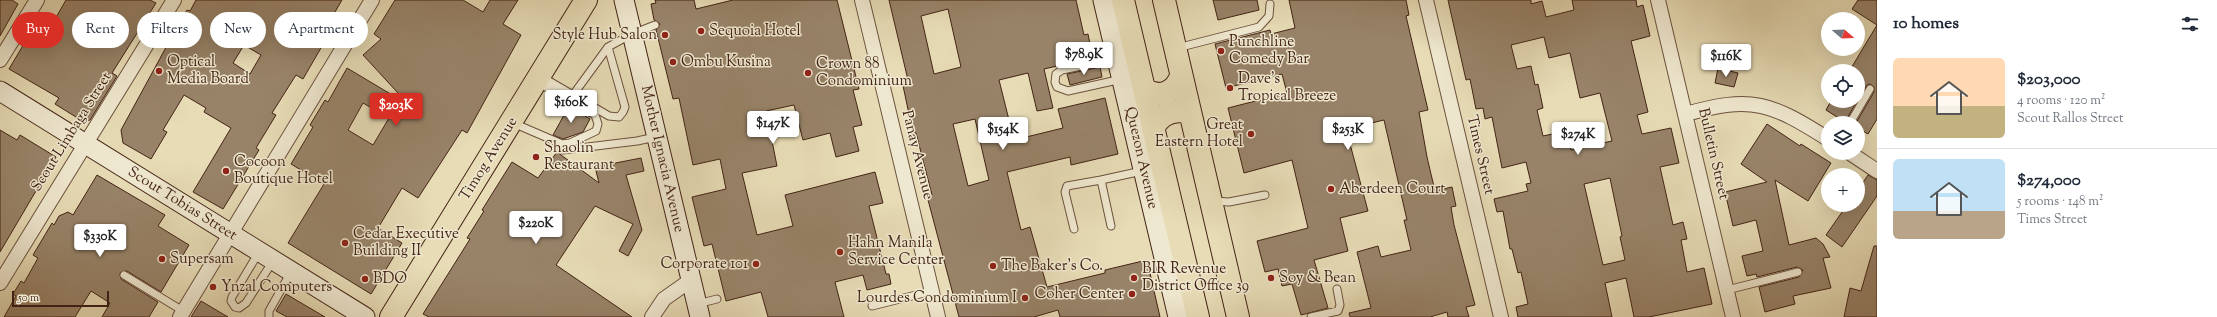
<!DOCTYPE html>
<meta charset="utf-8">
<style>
body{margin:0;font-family:"Sorts Mill Goudy",serif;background:#f2f2f3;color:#1f2937;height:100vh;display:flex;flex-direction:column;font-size:15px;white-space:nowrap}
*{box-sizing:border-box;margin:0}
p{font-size:13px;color:#747a83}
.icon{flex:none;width:22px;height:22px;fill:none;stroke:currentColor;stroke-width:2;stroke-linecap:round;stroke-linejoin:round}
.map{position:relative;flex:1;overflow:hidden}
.sheet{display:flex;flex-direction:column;background:#fff;width:340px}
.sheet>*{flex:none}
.guide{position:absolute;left:12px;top:12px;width:380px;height:36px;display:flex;gap:8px}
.needle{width:26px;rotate:109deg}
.buttons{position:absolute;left:1821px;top:12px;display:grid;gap:8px}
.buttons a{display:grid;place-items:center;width:44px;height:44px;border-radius:50%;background:#fff;box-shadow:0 4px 16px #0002;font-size:20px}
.scale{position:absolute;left:12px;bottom:10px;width:97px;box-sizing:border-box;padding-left:4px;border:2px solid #432315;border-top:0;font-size:11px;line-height:14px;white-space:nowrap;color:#432315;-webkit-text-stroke:3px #efe8d0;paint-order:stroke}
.price{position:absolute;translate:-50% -34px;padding:0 9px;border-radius:4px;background:#fff;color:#222;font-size:13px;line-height:26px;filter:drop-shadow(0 1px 2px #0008)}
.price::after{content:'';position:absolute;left:50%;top:24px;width:12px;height:9px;margin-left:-6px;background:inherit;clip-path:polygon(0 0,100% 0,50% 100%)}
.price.on{background:#d93025;color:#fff}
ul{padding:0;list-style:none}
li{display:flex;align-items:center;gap:12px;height:100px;padding:0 16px}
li+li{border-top:1px solid #e0e1e3}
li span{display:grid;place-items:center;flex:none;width:112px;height:80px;border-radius:6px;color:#555}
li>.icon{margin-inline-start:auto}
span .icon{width:48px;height:48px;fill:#fffc;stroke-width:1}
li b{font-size:17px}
h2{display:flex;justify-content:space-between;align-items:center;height:48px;padding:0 16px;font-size:17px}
.chip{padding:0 14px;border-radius:18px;background:#fff;box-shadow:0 4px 16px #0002;font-size:14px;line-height:36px}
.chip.on{background:#d93025;color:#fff}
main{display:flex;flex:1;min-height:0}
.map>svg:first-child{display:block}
</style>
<main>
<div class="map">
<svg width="1877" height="317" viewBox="0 0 1877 317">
<rect width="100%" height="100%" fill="#e7dcb6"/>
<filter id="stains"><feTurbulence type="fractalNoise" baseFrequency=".005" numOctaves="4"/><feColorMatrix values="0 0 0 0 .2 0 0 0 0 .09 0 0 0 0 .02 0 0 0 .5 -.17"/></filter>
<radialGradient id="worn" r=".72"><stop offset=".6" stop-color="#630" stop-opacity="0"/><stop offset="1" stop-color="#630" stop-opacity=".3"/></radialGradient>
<path fill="#988369" stroke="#432315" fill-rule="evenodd" d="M0,0H12L18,4L0,36Z
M66,0H150L156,3L112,73L117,76L90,120L84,122L55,104L59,98L9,69L28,37L25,36L36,17L51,26Z
M196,0H342L335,12L340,15L303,79L296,75L272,113L276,115L256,148L259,150L223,209L193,192L231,128L204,112L206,108L184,95L163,130L167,132L151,159L123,143L121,130L170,40L187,10L190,11ZM244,45L261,55L250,74L233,63Z
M395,0H463L483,12L490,0H518L503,24L521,35L467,133L462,130L418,198L402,188L378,228L402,243L371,294L288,243L324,184L291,164L313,127L310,125L325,100L328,102L347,68L409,105L363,55L381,39L374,34ZM363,103L389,118L373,145L348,130Z
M655,0H694L696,9L733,0H837L859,89L853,90L862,125L853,127L859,151L836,157L830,133L803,140L794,105L766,111L777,166L742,173L757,235L793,226L785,195L875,172L883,203L869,206L886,274H889L891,284L867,290L863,275L835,282L844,317H768L761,292L726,301L712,244L704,246L692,197L726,189L720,159L693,165L679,98L673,99L660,46L656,30L660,24L654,20L651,4L656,3Z
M889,0H1076L1084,35L1088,34L1093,58L1044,69L1053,108L1037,111L1028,73L999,80L1014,140L1063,128L1058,109L1105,98L1118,154L1071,165L1070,157L1007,172L1021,230L1030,227L1047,287L1105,273V270L1147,260L1160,317H1060L1058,310L1034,317H959L927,196L932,195L916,133H913L902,81L908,80ZM948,9L961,67L934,74L921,16ZM975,119L989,180L968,186L953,124Z
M1213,0H1257L1259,10L1218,20Z
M1289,0H1406L1409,15L1406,16L1428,110L1419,112L1427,157L1435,191L1452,187L1456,206L1451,207L1454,225L1475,305L1466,307L1469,317H1448L1447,312L1430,317H1350L1349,313L1371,308L1357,252L1378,246L1381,257L1411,250L1404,220H1407L1384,120L1346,129L1368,211L1340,218L1348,251L1314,260L1328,308L1301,315L1292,284L1282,286L1278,269L1265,272L1257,241L1308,228L1292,160L1244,173L1228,108L1287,93L1282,74L1226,88L1215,44L1270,30L1271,34L1295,28Z
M1448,0H1531V4L1542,1L1546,17L1574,10L1572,0H1636L1637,7L1643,5L1650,36L1631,41L1648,112L1637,115L1642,134L1671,128L1679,163L1660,167L1673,225L1683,222L1687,239L1681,240L1687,272L1704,268L1712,304L1649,317H1634L1626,278L1605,283L1612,317H1518L1516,307L1528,304L1521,272L1518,273L1512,249H1510L1503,211L1497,212L1494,199L1528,191L1526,184L1531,183L1526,162L1502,168L1492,117L1485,119L1483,108L1476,109L1470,79L1466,80ZM1544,37L1549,58L1570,53L1580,98L1600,93L1612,141L1571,150L1567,131L1543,136L1537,110L1543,108L1538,84L1535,85L1531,66L1517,69L1511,45ZM1610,178L1622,236L1620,237L1625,260L1603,265L1584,184Z
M1858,0H1877V119L1868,134L1858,128V123H1856L1874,92V87L1870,84L1867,85L1858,100V71L1850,70L1877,25L1852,9Z
M1100,67L1102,77L1070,85L1067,74Z
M1718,68L1738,73L1734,87L1715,83Z
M1831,101H1857L1845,122L1826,110Z
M569,106L590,119L583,132L563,139L553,135Z
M1767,124L1800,146L1801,144L1831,163L1808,201L1775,180L1789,245L1816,238L1823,244L1830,257L1823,258L1831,288L1793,296L1795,304L1765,312L1759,287L1799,277L1803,270L1797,267L1757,277L1756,274L1747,276L1742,256L1763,251L1756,220L1733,226L1725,192L1767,182L1741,164Z
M0,130L17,140L20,135L56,157L0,252Z
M557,152L599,183L595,167L641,158L644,171L626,175L642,230L628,256L619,251L633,224L595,206L556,265L632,317H429L423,314L470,239L467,238L484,211L482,210L512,162L538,178Z
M97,175L165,215L158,226L189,245L161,292L127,271L120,273L121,279L158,302L149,317H102L110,303L91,291L75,317H4L16,296L13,294L21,281L24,283L38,258L33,255L52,223L54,225L59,216L68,212L73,215Z
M1868,175L1877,180V196L1842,247L1826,235L1847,205H1858V190Z
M1874,246H1877V317H1844L1850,288L1861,291Z
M286,294L325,317H287L276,311Z
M201,301L228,317H191Z"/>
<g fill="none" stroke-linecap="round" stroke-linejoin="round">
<defs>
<path id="lane" d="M1177,48L1259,27L1269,16L1270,4
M1115,59L1062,70L1056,74L1055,82L1057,87L1068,91L1122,79
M542,77L609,116L619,117L623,112L625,107L608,47
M573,95L608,47L632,34L655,25
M513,123L562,144L570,143L596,131L598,124L595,115L537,82
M1850,123L1870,89
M563,150L637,141L656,137
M1213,201L1229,202L1265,195
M1111,226L1101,180L1142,171
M1074,229L1065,192L1067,186L1101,180
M259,252L232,297L231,301L235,307L239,308L246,303L273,261
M124,275L183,311
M1727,290L1798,272
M697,304L717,299
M872,306L932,291
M269,317V311L291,272
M1311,317L1338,311L1340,305L1337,289"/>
<path id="street" d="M862,0L938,317
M1426,0L1501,317
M1658,0L1733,317
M0,60L37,0
M1686,114C1752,95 1771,103 1828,139
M1850,153L1877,171
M0,283L174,0
M180,317L372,0
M652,317L664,299L691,280"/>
<path id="secondary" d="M624,0L700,317
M1103,0L1178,317
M0,91L365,317"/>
<path id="primary" d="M1123,0L1198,317
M1164,0L1238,317
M1144,89C1159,99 1175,93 1181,76
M1153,128C1161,113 1174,108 1190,113
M391,317L586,0"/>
</defs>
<use href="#lane" stroke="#6c513d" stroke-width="9"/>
<use href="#street" stroke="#6c513d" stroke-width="16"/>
<use href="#secondary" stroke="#432315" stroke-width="21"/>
<use href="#primary" stroke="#432315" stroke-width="24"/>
<use href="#lane" stroke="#efe8d0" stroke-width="7"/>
<use href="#street" stroke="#efe8d0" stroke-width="14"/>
<use href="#secondary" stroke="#efe8d0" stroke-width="19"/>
<use href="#primary" stroke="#e7dcb6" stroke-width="22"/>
</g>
<g fill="#8f2418" stroke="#efe8d0" stroke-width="1.5">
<circle cx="701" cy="31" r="4"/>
<circle cx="665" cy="35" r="4"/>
<circle cx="1221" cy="51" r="4"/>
<circle cx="673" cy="62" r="4"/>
<circle cx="159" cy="71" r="4"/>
<circle cx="808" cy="73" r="4"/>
<circle cx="1230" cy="88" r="4"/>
<circle cx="1251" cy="134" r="4"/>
<circle cx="536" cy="157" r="4"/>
<circle cx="226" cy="171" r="4"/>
<circle cx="1331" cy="189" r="4"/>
<circle cx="345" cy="243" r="4"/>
<circle cx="840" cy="252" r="4"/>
<circle cx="162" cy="259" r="4"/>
<circle cx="756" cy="264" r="4"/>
<circle cx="993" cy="266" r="4"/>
<circle cx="1134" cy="278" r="4"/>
<circle cx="1271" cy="278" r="4"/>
<circle cx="365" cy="279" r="4"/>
<circle cx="213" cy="287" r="4"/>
<circle cx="1132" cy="294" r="4"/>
<circle cx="1025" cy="298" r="4"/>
</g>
<g text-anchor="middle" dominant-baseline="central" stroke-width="3" stroke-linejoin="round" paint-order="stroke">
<g font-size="15" fill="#432315" stroke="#efe8d0" text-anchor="start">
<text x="709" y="31">Sequoia Hotel</text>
<text x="657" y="35" text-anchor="end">Style Hub Salon</text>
<text x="1229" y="42">Punchline<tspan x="1229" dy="17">Comedy Bar</tspan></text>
<text x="167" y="62">Optical<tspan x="167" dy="17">Media Board</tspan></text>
<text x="681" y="62">Ombu Kusina</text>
<text x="816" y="64">Crown 88<tspan x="816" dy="17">Condominium</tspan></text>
<text x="1238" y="79">Dave's<tspan x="1238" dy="17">Tropical Breeze</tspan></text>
<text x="1243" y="125" text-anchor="end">Great<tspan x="1243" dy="17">Eastern Hotel</tspan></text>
<text x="544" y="148">Shaolin<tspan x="544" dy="17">Restaurant</tspan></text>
<text x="234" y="162">Cocoon<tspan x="234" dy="17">Boutique Hotel</tspan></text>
<text x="1339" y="189">Aberdeen Court</text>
<text x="353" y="234">Cedar Executive<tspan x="353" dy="17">Building II</tspan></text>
<text x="848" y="243">Hahn Manila<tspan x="848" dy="17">Service Center</tspan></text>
<text x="170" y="259">Supersam</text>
<text x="748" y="264" text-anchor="end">Corporate 101</text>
<text x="1001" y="266">The Baker's Co.</text>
<text x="1142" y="269">BIR Revenue<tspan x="1142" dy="17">District Office 39</tspan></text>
<text x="1279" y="278">Soy &amp; Bean</text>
<text x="373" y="279">BDO</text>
<text x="221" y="287">Ynzal Computers</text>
<text x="1124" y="294" text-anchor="end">Coher Center</text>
<text x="1017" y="298" text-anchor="end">Lourdes Condominium I</text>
</g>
<g font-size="15" fill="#432315" stroke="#efe8d0">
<text transform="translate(72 132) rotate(-58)">Scout Limbaga Street</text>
<text transform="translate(1713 154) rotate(77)">Bulletin Street</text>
<text transform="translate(917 155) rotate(76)">Panay Avenue</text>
<text transform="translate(1480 155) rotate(77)">Times Street</text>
<text transform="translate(1141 158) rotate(77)">Quezon Avenue</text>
<text transform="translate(489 159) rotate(-58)">Timog Avenue</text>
<text transform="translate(662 159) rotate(77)">Mother Ignacia Avenue</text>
<text transform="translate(182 204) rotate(32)">Scout Tobias Street</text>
</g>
</g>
<rect width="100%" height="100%" filter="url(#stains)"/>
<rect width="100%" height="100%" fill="url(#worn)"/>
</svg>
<div class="buttons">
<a><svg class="needle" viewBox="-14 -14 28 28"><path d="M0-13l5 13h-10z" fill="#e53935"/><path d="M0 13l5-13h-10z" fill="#747a83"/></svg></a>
<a><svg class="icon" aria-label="locate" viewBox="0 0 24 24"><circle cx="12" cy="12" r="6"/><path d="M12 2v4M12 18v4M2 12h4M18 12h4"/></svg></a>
<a><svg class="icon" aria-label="layers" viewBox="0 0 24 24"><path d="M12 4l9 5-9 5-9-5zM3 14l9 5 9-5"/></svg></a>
<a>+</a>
</div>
<div class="scale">50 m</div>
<b class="price" style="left:1084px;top:76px">$78.9K</b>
<b class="price" style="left:1726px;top:78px">$116K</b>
<b class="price" style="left:571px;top:124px">$160K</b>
<b class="price on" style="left:396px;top:127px">$203K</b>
<b class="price" style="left:773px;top:145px">$147K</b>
<b class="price" style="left:1003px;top:151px">$154K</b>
<b class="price" style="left:1348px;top:151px">$253K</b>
<b class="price" style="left:1578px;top:156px">$274K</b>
<b class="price" style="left:536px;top:245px">$220K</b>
<b class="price" style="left:100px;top:258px">$330K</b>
<div class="guide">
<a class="chip on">Buy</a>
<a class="chip">Rent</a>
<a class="chip">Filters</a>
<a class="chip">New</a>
<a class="chip">Apartment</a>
</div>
</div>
<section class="sheet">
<h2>10 homes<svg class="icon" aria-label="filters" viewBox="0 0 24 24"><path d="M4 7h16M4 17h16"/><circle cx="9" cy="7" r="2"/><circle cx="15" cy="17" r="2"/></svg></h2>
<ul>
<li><span style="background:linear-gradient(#ffd9b3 60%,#c2b280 0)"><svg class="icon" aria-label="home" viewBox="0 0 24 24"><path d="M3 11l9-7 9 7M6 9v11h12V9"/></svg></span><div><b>$203,000</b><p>4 rooms · 120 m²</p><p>Scout Rallos Street</p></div></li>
<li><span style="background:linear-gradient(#bfe0f5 65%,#b9a48a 0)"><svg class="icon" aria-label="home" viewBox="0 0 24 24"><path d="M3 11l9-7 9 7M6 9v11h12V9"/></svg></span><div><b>$274,000</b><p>5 rooms · 148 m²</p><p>Times Street</p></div></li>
</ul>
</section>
</main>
